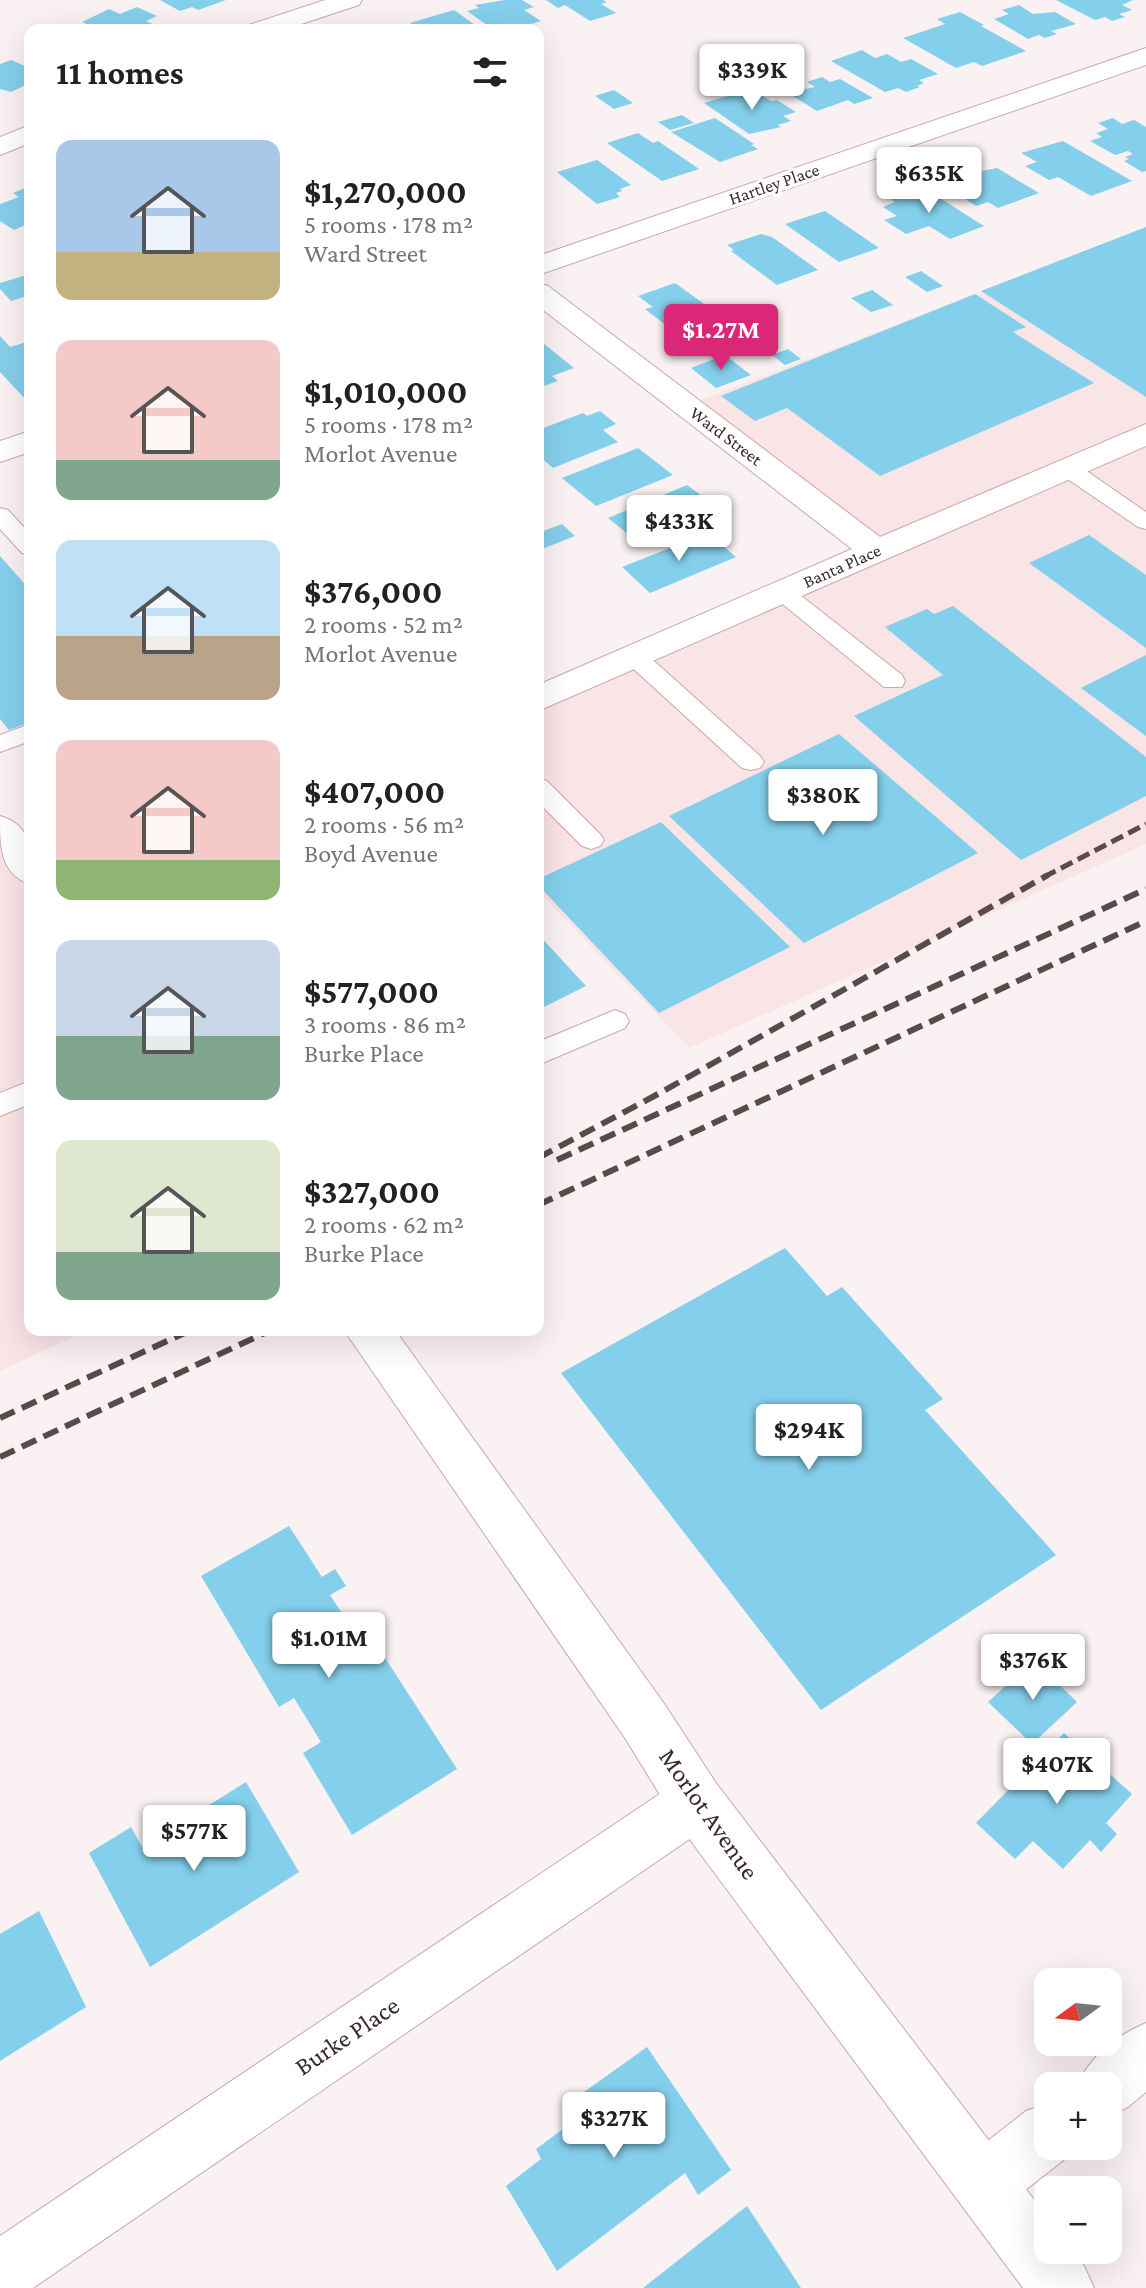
<!DOCTYPE html>
<meta charset="utf-8">
<style>
body{margin:0;font-family:"Crimson Pro",serif;background:#f6f6f6;color:#222;height:100vh;display:flex;flex-direction:column;font-size:30px;white-space:nowrap}
*{box-sizing:border-box;margin:0}
p{font-size:26px;color:#767676}
.icon{flex:none;width:44px;height:44px;fill:none;stroke:currentColor;stroke-width:2;stroke-linecap:round;stroke-linejoin:round}
.map{position:relative;flex:1;overflow:hidden}
.details{position:absolute;left:24px;top:24px;width:520px;height:1312px;display:flex;flex-direction:column;background:#fff;border-radius:16px;box-shadow:0 8px 32px #0002}
.details>*{flex:none}
.needle{width:52px;rotate:255deg}
.buttons{position:absolute;left:1034px;top:1968px;display:grid;gap:16px}
.buttons a{display:grid;place-items:center;width:88px;height:88px;border-radius:16px;background:#fff;box-shadow:0 8px 32px #0002;font-size:40px}
.price{position:absolute;translate:-50% -68px;padding:0 18px;border-radius:8px;background:#fff;color:#222;font-size:26px;line-height:52px;filter:drop-shadow(0 2px 4px #0008)}
.price::after{content:'';position:absolute;left:50%;top:48px;width:24px;height:18px;margin-left:-12px;background:inherit;clip-path:polygon(0 0,100% 0,50% 100%)}
.price.current{background:#db2777;color:#fff}
ul{padding:0;list-style:none}
li{display:flex;align-items:center;gap:24px;height:200px;padding:0 32px}
li span{display:grid;place-items:center;flex:none;width:224px;height:160px;border-radius:16px;color:#555}
li>.icon{margin-inline-start:auto}
span .icon{width:96px;height:96px;fill:#fffc;stroke-width:1}
li b{font-size:34px}
h2{display:flex;justify-content:space-between;align-items:center;height:96px;padding:0 32px;font-size:34px}
.map>svg:first-child{display:block}
</style>
<div class="map">
<svg width="1146" height="2288" viewBox="0 0 1146 2288">
<rect width="100%" height="100%" fill="#faf1f2"/>
<path fill="#f9e4e6" d="M1146,228V844L689,1048L538,891V699L875,551L686,406Z
M0,829L30,870V1330H88L0,1371Z"/>
<path fill="#84cfeb" d="M160,0H226L198,10L192,7L180,11Z
M505,0H522L534,7L524,10L541,21L518,28L512,25L494,30L467,11L479,8L475,5Z
M546,0H603L607,2L601,4L616,13L590,21L565,5L558,8Z
M1056,0H1133L1122,5L1132,10L1119,14L1125,17L1112,21L1105,17L1095,20Z
M1019,5L1033,14L1055,12L1076,24L1051,31L1057,34L1045,38L1039,35L1028,39L994,19L1009,14L1002,10Z
M137,7L157,16L146,21L153,24L137,30H99L82,22L109,9L120,14Z
M454,10L475,25L470,27L476,30H409L416,27L410,23Z
M960,12L984,25L981,26L1026,51L982,66L974,62L956,68L903,38L945,24L937,19Z
M862,50L875,58L887,54L901,62L911,59L938,74L919,80L924,83L917,86L920,87L906,92L898,88L885,92L831,61Z
M11,60L30,68V83L11,92L0,89V64Z
M822,77L830,82L840,79L873,98L854,104L848,100L817,111L788,93L815,87L807,82Z
M614,90L633,103L614,109L595,96Z
M738,93L746,98L759,94L771,101L777,100L796,112L783,116L791,121L778,125L781,127L749,134L704,103Z
M682,115L694,123L670,130L658,122Z
M715,118L754,144L751,145L758,149L720,162L671,132Z
M1113,118L1122,124L1134,120L1146,127V171L1142,172L1124,161L1129,159L1125,157L1133,154L1128,151L1115,155L1090,141L1102,137L1096,133L1108,129L1098,123Z
M638,133L653,143L658,141L699,169L662,181L607,143Z
M1063,141L1132,181L1091,196L1058,177L1049,180L1025,166L1037,162L1021,153Z
M597,160L631,185L620,189L622,191L616,193L620,197L597,204L557,172Z
M997,168L1039,193L998,208L988,202L976,206L952,190L964,186L958,182L972,177L967,174Z
M30,186V223L14,230L0,221V204L19,197L13,193Z
M927,190L984,226L950,239L929,226L906,234L884,220L897,216L883,207L895,202L889,198L905,193L911,196Z
M825,211L879,248L839,262L785,224Z
M1146,227V397L981,291Z
M761,234L772,237L818,270L777,285L731,251L734,250L727,245Z
M921,271L943,286L927,292L905,277Z
M30,274V295L11,301L0,289V283Z
M675,283L732,324L694,338L675,323L667,326L645,309L653,307L638,296Z
M872,290L893,305L871,312L851,298Z
M975,294L1026,327L1013,332L1094,383L880,476L787,408L755,421L721,396Z
M0,336L10,347L30,341V399L26,400L0,372Z
M538,339L574,368L552,376L558,381L538,388Z
M788,349L801,359L785,365L772,355Z
M725,355L751,375L716,388L691,368Z
M600,411L616,424L603,430L618,442L553,468L538,455V430L583,413L587,416Z
M638,448L673,475L596,506L562,478Z
M687,485L710,502L695,509L709,520L644,547L608,518Z
M562,524L575,536L542,549L538,545V533Z
M708,533L736,557L650,593L622,567Z
M1089,535L1146,575V648L1029,563Z
M0,556L30,590V722L9,730L0,719Z
M953,606L1146,757V796L1021,860L854,716L943,675L885,627L927,609L934,614Z
M1146,655V736L1081,688Z
M839,734L978,853L804,943L669,816Z
M661,822L790,947L659,1013L538,885V879Z
M538,934L586,986L538,1010Z
M785,1248L827,1296L842,1287L943,1399L925,1410L1056,1555L821,1710L561,1373Z
M289,1526L322,1577L335,1569L346,1586L330,1595L366,1650L376,1644L457,1769L352,1835L303,1753L321,1742L294,1698L279,1707L201,1576Z
M1034,1660L1077,1702L1032,1744L988,1702Z
M1064,1733L1132,1794L1106,1823L1117,1834L1101,1852L1090,1840L1063,1869L1033,1841L1015,1859L976,1823Z
M246,1782L299,1872L150,1967L89,1853L131,1827L142,1847Z
M39,1911L86,2007L0,2061V1934Z
M647,2047L731,2170L698,2195L685,2173L557,2271L506,2186L541,2159L536,2149L593,2107L584,2092Z
M747,2206L801,2288H643Z"/>
<g fill="none" stroke-linecap="round" stroke-linejoin="round">
<defs>
<path id="service" d="M1067,461L1075,463L1146,512V529L1138,527L1059,473L1056,468Z
M0,508L8,510L30,534V555L22,553L0,529Z
M782,585L790,587L902,675L905,681L902,687H884L774,597L770,592L774,587Z
M635,649L644,652L760,756L764,762L760,768L751,770L742,768L626,662L623,657L626,652Z
M30,724V741L0,752V735Z
M538,778L547,781L600,834L604,840L600,846L591,849L582,846L538,802Z
M615,1010L625,1014L629,1021L625,1028L538,1065V1042Z
M30,1081V1104L0,1116V1093Z"/>
<path id="minor" d="M325,0H362L359,5L283,30H246L249,25Z
M1146,48V65L538,275V256Z
M30,125V143L0,155V137Z
M538,283L548,286L880,537L1146,424V446L538,711V685L852,549L538,306Z
M30,431V452L0,462V441Z
M696,1775L716,1783L724,1802L716,1821L33,2288H0V2236L676,1783Z
M1146,2023V2092L1128,2107L1108,2116V2086H1077C1090,2056 1116,2036 1146,2023Z
M1048,2103V2146H1073L1070,2155L1006,2205L984,2214L962,2205L953,2183L962,2161L1026,2111Z"/>
<path id="tertiary" d="M0,816C35,826 30,854 30,884C0,874 0,846 0,816Z
M344,1330H395L663,1702L716,1783L1048,2218V2250H1073L1084,2266L1094,2288H1023L676,1821L625,1738Z"/>
</defs>
<use href="#service" stroke="#cda6ab" stroke-width="2"/>
<use href="#minor" stroke="#cda6ab" stroke-width="2"/>
<use href="#tertiary" stroke="#cda6ab" stroke-width="2"/>
<use href="#service" fill="#fff" fill-rule="evenodd"/>
<use href="#minor" fill="#fff" fill-rule="evenodd"/>
<use href="#tertiary" fill="#fff" fill-rule="evenodd"/>
<path stroke="#594a4c" stroke-width="5" stroke-dasharray="13 6" stroke-linecap="butt" d="M1044,877L1146,824"/>
<path stroke="#594a4c" stroke-width="6" stroke-dasharray="16 8" stroke-linecap="butt" d="M538,1158L658,1094L1048,875
M557,1160L1146,889
M538,1205L1146,921
M0,1418L191,1330
M0,1457L271,1330"/>
</g>
<g text-anchor="middle" dominant-baseline="central" stroke-width="7" stroke-linejoin="round" paint-order="stroke">
<g font-size="18" fill="#3a2a2c" stroke="#fff">
<text transform="translate(774 184) rotate(-19)">Hartley Place</text>
<text transform="translate(726 436) rotate(37)">Ward Street</text>
<text transform="translate(842 566) rotate(-24)">Banta Place</text>
</g>
<g font-size="26" fill="#3a2a2c" stroke="#fff">
<text transform="translate(709 1814) rotate(55)">Morlot Avenue</text>
<text transform="translate(347 2036) rotate(-34)">Burke Place</text>
</g>
</g>
</svg>
<div class="buttons">
<a><svg class="needle" viewBox="-14 -14 28 28"><path d="M0-13l5 13h-10z" fill="#e53935"/><path d="M0 13l5-13h-10z" fill="#767676"/></svg></a>
<a>+</a>
<a>−</a>
</div>
<b class="price" style="left:752px;top:112px">$339K</b>
<b class="price" style="left:929px;top:215px">$635K</b>
<b class="price current" style="left:721px;top:372px">$1.27M</b>
<b class="price" style="left:679px;top:563px">$433K</b>
<b class="price" style="left:823px;top:837px">$380K</b>
<b class="price" style="left:809px;top:1472px">$294K</b>
<b class="price" style="left:329px;top:1680px">$1.01M</b>
<b class="price" style="left:1033px;top:1702px">$376K</b>
<b class="price" style="left:1057px;top:1806px">$407K</b>
<b class="price" style="left:194px;top:1873px">$577K</b>
<b class="price" style="left:614px;top:2160px">$327K</b>
<section class="details">
<h2>11 homes<svg class="icon" aria-label="filters" viewBox="0 0 24 24"><path d="M4 7h16M4 17h16"/><circle cx="9" cy="7" r="2"/><circle cx="15" cy="17" r="2"/></svg></h2>
<ul>
<li><span style="background:linear-gradient(#a9c7e8 70%,#c2b280 0)"><svg class="icon" aria-label="home" viewBox="0 0 24 24"><path d="M3 11l9-7 9 7M6 9v11h12V9"/></svg></span><div><b>$1,270,000</b><p>5 rooms · 178 m²</p><p>Ward Street</p></div></li>
<li><span style="background:linear-gradient(#f6c9c9 75%,#7fa58c 0)"><svg class="icon" aria-label="home" viewBox="0 0 24 24"><path d="M3 11l9-7 9 7M6 9v11h12V9"/></svg></span><div><b>$1,010,000</b><p>5 rooms · 178 m²</p><p>Morlot Avenue</p></div></li>
<li><span style="background:linear-gradient(#bfe0f5 60%,#b9a48a 0)"><svg class="icon" aria-label="home" viewBox="0 0 24 24"><path d="M3 11l9-7 9 7M6 9v11h12V9"/></svg></span><div><b>$376,000</b><p>2 rooms · 52 m²</p><p>Morlot Avenue</p></div></li>
<li><span style="background:linear-gradient(#f6c9c9 75%,#8fb573 0)"><svg class="icon" aria-label="home" viewBox="0 0 24 24"><path d="M3 11l9-7 9 7M6 9v11h12V9"/></svg></span><div><b>$407,000</b><p>2 rooms · 56 m²</p><p>Boyd Avenue</p></div></li>
<li><span style="background:linear-gradient(#c9d6e8 60%,#7fa58c 0)"><svg class="icon" aria-label="home" viewBox="0 0 24 24"><path d="M3 11l9-7 9 7M6 9v11h12V9"/></svg></span><div><b>$577,000</b><p>3 rooms · 86 m²</p><p>Burke Place</p></div></li>
<li><span style="background:linear-gradient(#dfe7d0 70%,#7fa58c 0)"><svg class="icon" aria-label="home" viewBox="0 0 24 24"><path d="M3 11l9-7 9 7M6 9v11h12V9"/></svg></span><div><b>$327,000</b><p>2 rooms · 62 m²</p><p>Burke Place</p></div></li>
</ul>
</section>
</div>
